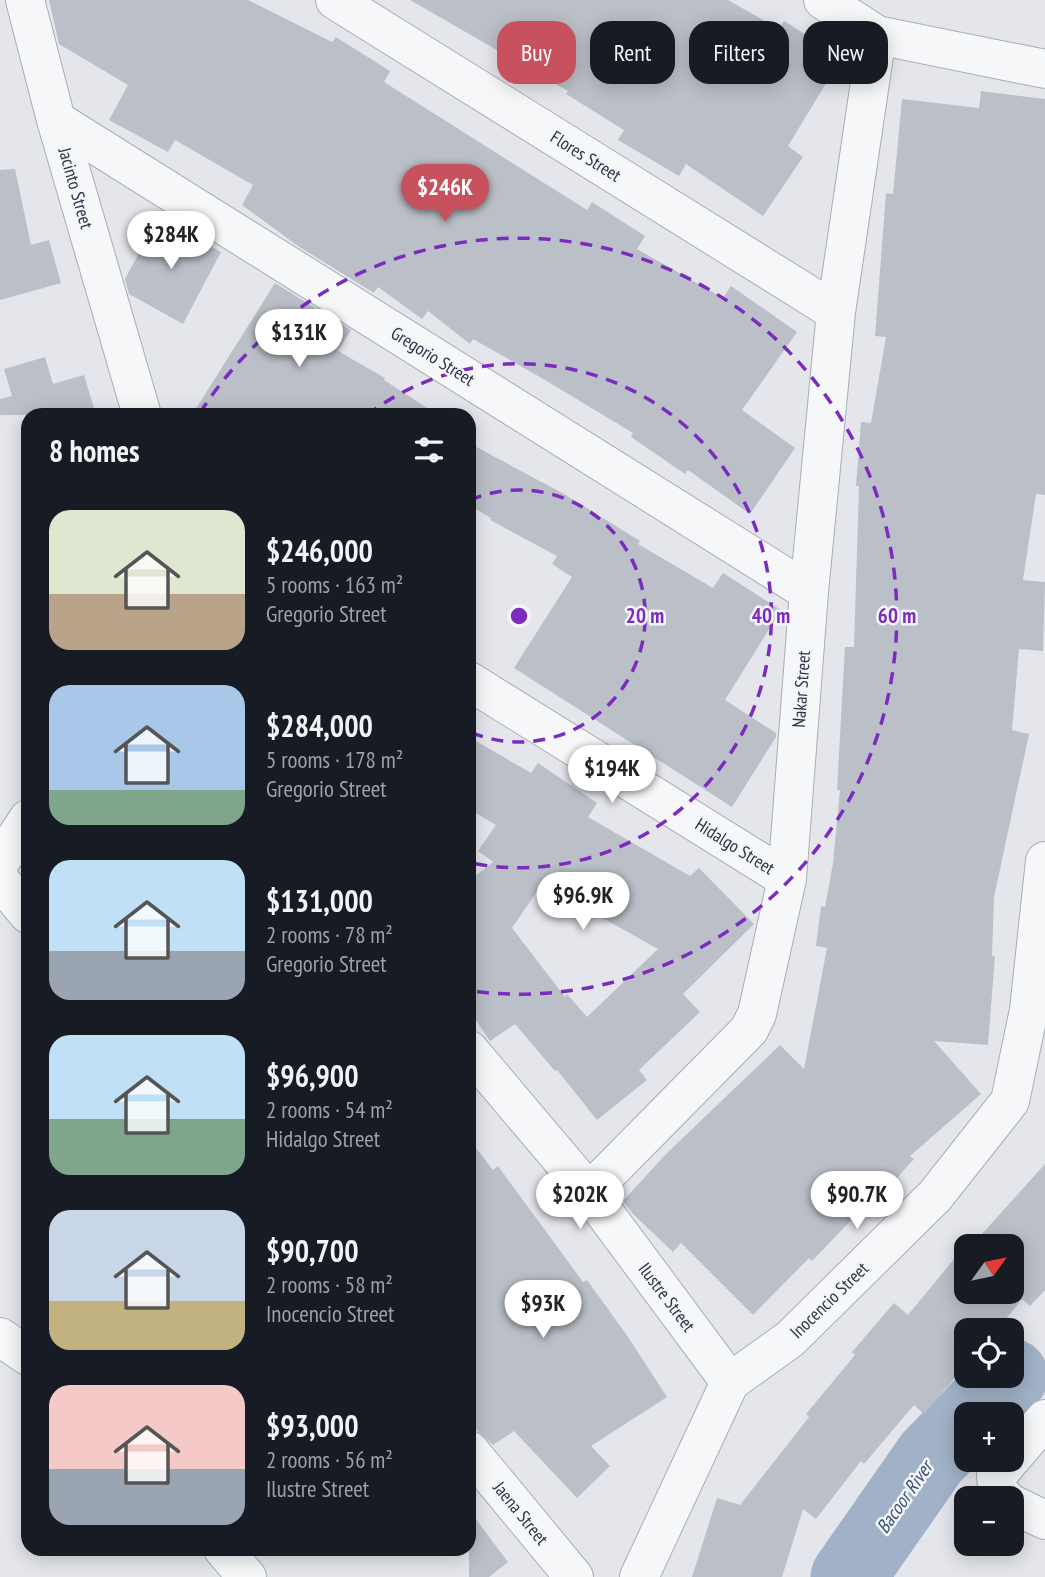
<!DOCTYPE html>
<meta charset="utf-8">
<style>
body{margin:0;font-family:"PT Sans Narrow",sans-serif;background:#242831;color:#f1f3f6;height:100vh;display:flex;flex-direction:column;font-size:26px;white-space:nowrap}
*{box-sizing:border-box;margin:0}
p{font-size:23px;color:#9ea1a6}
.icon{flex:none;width:38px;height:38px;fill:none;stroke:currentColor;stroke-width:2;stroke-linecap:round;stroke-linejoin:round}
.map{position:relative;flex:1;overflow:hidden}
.details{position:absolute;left:21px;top:408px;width:455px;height:1148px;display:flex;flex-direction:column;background:#171b24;border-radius:21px;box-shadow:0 4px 18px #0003}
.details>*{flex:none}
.guide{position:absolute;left:497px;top:21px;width:443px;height:63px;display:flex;gap:14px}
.needle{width:46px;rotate:57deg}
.fabs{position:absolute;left:954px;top:1234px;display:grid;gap:14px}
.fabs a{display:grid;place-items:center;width:70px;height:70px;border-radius:14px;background:#171b24;box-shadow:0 4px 18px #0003;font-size:35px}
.price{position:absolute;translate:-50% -60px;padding:0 16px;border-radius:24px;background:#fff;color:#222;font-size:23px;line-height:46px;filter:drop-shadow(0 2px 4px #0008)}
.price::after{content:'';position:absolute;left:50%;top:42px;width:21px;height:16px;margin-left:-10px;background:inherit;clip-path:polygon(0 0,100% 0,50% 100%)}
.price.active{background:#c7525d;color:#fff}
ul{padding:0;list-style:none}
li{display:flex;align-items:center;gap:21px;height:175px;padding:0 28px}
li span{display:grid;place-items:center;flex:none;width:196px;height:140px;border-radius:21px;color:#555}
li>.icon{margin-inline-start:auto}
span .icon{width:84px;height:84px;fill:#fffc;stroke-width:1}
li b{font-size:30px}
h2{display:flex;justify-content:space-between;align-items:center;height:84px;padding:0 28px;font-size:30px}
.chip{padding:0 24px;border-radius:21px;background:#171b24;box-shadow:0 4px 18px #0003;font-size:24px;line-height:63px}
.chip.active{background:#c7525d;color:#fff}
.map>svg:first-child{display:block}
</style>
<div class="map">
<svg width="1045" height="1577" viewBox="0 0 1045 1577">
<rect width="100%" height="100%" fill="#e4e6eb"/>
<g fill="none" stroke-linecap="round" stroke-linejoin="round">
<path stroke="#a1b2c8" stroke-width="75" d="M974,1414L1011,1376
M848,1577L931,1458L966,1422"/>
</g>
<path fill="#bbbfc7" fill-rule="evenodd" d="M49,0H248L332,42L336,37L390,71L384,82L587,210L592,202L645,236L637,249L723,298L731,286L797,332L742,410L795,448L750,514L688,470L685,474L631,437L633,433L545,380L473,339L470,344L428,311L422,319L378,287L374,293L298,246L242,205L253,185L175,140L168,152L109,120L128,85L59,44Z
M410,0H728L779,29L784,21L842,57L788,146L803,157L763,216L686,164L679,176L618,140L624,130L566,94L568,91Z
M981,91L1045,99V495L1036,494L1023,580L1045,582L1043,651L1019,649L1012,730L1029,734L994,897L992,956H995L988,1045L934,1041L981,1094L910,1156L914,1159L866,1212L863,1208L812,1261L809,1258L753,1315L681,1243L673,1252L633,1214L623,1201L666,1154L780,1045L804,1069L827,948L816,946L821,906L825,907L833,863L840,790H837L845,647H854L859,486H856L861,422L871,423L886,337L875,336L886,193L893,194L902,99L979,108Z
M15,169L31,245L49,240L61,283L0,300V170Z
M158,218L221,252L183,324L129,294L125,279Z
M275,283L351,330L338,351L385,378L384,380L438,415H192Z
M45,357L53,384L84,375L96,415H0V399L12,396L4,369Z
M469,443L564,494L640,541L638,544L713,588L723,573L781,610L725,700L776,733V737L732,807L514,668L572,577L552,564L557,556L490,520L491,518L469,505Z
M469,737L531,773L538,763L597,803L588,817L690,876L699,868L754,924L683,994L700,1012L639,1070L647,1080L597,1120L557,1070L555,1071L515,1024L490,1041L469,1010V881L493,862L478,851L496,825L469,809ZM542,884L658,949L587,1017L567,994L565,997L512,928Z
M469,1139L493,1170L498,1166L583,1282L587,1280L626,1334L667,1397L591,1446L610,1466L577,1498L514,1431L493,1445L477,1430L469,1429Z
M1045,1164V1290L1030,1306L1022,1299L997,1330H966V1365L924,1414L914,1405L864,1464L861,1461L816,1519L803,1509L782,1577H692L717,1498L740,1505L809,1417L806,1414L855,1355L852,1352L894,1303L908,1315L955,1258L958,1260L966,1252V1292H1012V1246H971Z
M469,1510L508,1562L489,1577H469Z"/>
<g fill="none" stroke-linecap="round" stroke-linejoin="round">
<defs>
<path id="minor" d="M25,0L56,120L142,415
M335,0L836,312
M823,0L877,35L1045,69
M56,120L809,592
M469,681L787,879
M0,862L28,819
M0,880L28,914
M469,1050L589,1192L730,1382
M589,1192L749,1030L757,1014L787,879L809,592L836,312L877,35
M0,1337L28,1356
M469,1450L574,1577
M1012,1458L1045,1419
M1005,1498L998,1492L996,1477L1010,1460
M1012,1504L1045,1520
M223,1549L247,1577
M639,1577L730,1382L790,1339L935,1196L1010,1101L1029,1010L1045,861"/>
</defs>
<use href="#minor" stroke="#a9adb5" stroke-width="40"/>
<use href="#minor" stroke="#f6f7f9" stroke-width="38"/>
</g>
<g fill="none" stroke="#7b2cbf" stroke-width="3.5" stroke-dasharray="12 9">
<path d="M470 500A126 126 0 1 1 470 732"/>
<path d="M367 415A252 252 0 1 1 471 863"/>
<path d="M200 413A378 378 0 1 1 470 991"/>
</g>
<g text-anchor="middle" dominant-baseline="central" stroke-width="5" stroke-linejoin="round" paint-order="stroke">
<g font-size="18" fill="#2c3342" stroke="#f3f5f8">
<text transform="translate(586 156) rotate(32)">Flores Street</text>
<text transform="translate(76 188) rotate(74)">Jacinto Street</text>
<text transform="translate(433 356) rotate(32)">Gregorio Street</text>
<text transform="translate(801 689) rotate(-86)">Nakar Street</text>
<text transform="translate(735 846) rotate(32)">Hidalgo Street</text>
<text transform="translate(667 1297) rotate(53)">Ilustre Street</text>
<text transform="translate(829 1300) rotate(-44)">Inocencio Street</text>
<text transform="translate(521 1513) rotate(51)">Jaena Street</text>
</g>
<g font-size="19" font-style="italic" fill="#395074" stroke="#f3f5f8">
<text transform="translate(904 1497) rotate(-55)">Bacoor River</text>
</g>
</g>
<circle cx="519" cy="616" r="10" fill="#7b2cbf" stroke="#f3f5f8" stroke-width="3.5"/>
<g font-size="21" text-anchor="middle" font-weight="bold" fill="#7b2cbf" stroke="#f3f5f8" stroke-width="5" stroke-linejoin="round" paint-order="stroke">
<text x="645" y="623">20 m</text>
<text x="771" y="623">40 m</text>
<text x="897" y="623">60 m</text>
</g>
</svg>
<div class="fabs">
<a><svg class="needle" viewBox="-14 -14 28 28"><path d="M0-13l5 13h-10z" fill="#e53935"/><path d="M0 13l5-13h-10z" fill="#9ea1a6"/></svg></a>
<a><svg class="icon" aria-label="locate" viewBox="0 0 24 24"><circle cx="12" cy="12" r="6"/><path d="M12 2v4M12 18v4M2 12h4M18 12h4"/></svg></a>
<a>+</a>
<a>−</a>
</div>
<b class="price active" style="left:445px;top:224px">$246K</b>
<b class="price" style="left:171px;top:271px">$284K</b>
<b class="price" style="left:299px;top:369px">$131K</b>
<b class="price" style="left:612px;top:805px">$194K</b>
<b class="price" style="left:583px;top:932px">$96.9K</b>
<b class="price" style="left:580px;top:1231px">$202K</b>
<b class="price" style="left:857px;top:1231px">$90.7K</b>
<b class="price" style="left:543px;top:1340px">$93K</b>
<div class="guide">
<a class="chip active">Buy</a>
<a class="chip">Rent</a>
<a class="chip">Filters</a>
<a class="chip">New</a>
</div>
<section class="details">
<h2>8 homes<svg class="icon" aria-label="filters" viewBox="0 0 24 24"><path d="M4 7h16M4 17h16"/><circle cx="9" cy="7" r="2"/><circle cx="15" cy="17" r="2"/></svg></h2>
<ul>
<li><span style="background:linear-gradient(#dfe7d0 60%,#b9a48a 0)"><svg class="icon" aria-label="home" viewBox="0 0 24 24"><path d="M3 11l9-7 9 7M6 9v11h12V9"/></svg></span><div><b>$246,000</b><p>5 rooms · 163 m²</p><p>Gregorio Street</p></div></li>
<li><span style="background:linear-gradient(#a9c7e8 75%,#7fa58c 0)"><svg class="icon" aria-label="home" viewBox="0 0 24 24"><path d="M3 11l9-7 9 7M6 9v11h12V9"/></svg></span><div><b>$284,000</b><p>5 rooms · 178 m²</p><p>Gregorio Street</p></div></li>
<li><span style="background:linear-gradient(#bfe0f5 65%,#9aa5b1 0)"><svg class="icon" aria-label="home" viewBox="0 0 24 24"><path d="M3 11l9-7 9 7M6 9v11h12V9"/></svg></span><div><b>$131,000</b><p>2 rooms · 78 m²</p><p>Gregorio Street</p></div></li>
<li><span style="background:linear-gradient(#bfe0f5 60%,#7fa58c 0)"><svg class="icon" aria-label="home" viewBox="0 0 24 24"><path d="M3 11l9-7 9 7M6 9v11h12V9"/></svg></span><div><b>$96,900</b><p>2 rooms · 54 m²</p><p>Hidalgo Street</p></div></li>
<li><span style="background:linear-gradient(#c9d6e8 65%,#c2b280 0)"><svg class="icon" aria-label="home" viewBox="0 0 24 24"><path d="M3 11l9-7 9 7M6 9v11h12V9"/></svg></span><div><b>$90,700</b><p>2 rooms · 58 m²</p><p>Inocencio Street</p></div></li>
<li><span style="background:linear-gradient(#f6c9c9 60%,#9aa5b1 0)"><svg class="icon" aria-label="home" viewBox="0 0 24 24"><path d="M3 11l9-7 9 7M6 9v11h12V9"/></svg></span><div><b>$93,000</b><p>2 rooms · 56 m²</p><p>Ilustre Street</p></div></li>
</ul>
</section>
</div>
